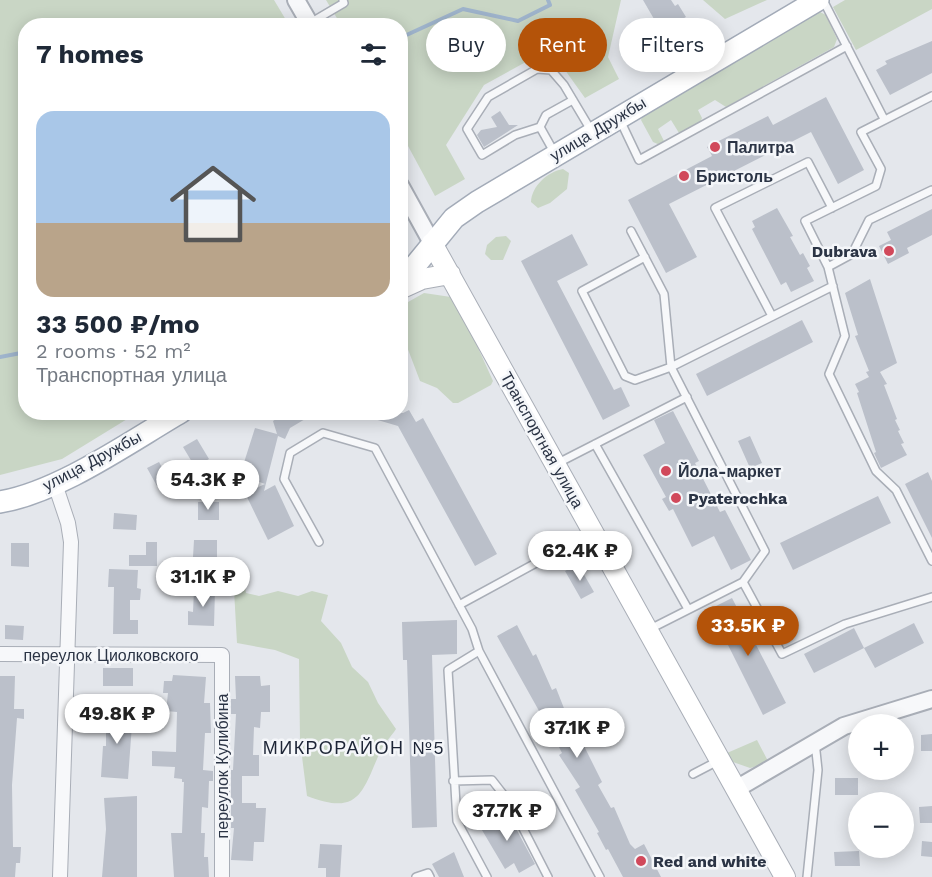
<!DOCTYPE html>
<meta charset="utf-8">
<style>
body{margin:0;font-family:"Work Sans",sans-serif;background:#f2f2f3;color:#1f2937;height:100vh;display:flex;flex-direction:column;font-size:22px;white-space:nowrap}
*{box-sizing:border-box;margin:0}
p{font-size:20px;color:#747a83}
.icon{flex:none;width:33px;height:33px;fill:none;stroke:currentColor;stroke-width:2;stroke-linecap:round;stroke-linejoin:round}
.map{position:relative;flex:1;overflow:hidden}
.drawer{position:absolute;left:18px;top:18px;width:390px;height:402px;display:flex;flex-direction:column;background:#fff;border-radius:24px;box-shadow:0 3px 15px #0003}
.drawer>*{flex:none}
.top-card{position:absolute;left:426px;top:18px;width:416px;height:54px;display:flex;gap:12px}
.controls{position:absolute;left:848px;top:714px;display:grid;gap:12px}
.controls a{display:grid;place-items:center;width:66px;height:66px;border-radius:50%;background:#fff;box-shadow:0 3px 15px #0003;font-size:30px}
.price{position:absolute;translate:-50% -51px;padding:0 14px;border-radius:21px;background:#fff;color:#222;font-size:20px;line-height:39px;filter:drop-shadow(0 2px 3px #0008)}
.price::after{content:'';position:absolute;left:50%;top:36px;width:18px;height:14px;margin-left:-9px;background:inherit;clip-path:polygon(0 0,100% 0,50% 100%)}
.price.on{background:#b45309;color:#fff}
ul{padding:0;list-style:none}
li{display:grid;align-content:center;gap:12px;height:318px;padding:0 18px}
li span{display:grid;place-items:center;height:186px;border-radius:18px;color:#555}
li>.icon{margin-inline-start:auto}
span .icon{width:108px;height:108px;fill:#fffc;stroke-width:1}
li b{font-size:26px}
h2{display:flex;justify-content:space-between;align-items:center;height:72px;padding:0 18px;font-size:26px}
.chip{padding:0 21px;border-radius:27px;background:#fff;box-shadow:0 3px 15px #0003;font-size:21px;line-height:54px}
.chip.on{background:#b45309;color:#fff}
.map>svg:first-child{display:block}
</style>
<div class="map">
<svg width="932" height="877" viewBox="0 0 932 877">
<rect width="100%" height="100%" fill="#e4e7ec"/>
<path fill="#c9d6c5" d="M0,0H274L289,25L26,26V412L137,413L62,459L0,475Z
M326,0H621L608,57L619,79L585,98L560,63L549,57H535L484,85L446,145L465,179L435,196L401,133L400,26L341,25Z
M703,0H767L725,19Z
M845,0H932V9L856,50L833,7Z
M818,11L826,15L837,39L834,47L726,107L715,100L698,110L702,118L700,123L679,133L671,120L658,129L664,141L660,145L653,142L641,120L644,112Z
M563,169L569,173L567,189L550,203L538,208L531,202C532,186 547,172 563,169Z
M506,236L511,241L503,260H491L485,254L487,245L496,237Z
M424,293L451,297L470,330L493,381L491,385L458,403H453L437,388L420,381L401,331V306Z
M244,582L246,593L259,596L278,591L298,596L312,591L328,595L321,621L341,643L352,667L368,682L378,703L396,729C391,737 383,744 380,752C362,793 359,816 307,796L300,741L299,659L275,650L237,643L234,590L237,583Z
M757,740L769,763L750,768L733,762L727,753Z"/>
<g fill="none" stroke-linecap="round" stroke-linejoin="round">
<path stroke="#9fb4cc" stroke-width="4" d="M400,38L463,9L518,21L550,5L548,0
M0,357L26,352"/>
</g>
<path fill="#bbc0ca" d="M643,0H671L675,6L678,4L686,17L677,22L681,28L671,34L667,28L657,34L650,21L654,19Z
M932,41V73L890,95L876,70L887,64L885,61Z
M826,97L864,170L838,184L811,132L669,204L697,257L666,273L628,200L712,156L707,147L768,116L773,125Z
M500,111L509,125H518L484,147L477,135L481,130L497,127L491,117Z
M777,208L793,236L790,237L800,255L803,253L810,266L807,268L814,281L791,292L786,282L781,285L752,229L755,227L752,221Z
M932,209V235L907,248L909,253L888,264L879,246L891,240L887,232Z
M572,234L588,265L557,281L614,390L621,387L630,406L603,420L521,261Z
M870,279L897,363L880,372L887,384L884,385L897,419L895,420L900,430L898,431L904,443L901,444L907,455L881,468L874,453L876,452L857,393L859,392L855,384L869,377L866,372L869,371L855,336L858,335L845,293Z
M802,320L813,342L707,396L696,374Z
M409,410L416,422L423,418L497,554L475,566L398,426L364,416V412L403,413Z
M673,411L699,461L695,463L720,512L725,510L751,560L731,570L714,536L692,547L673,509L669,511L662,499L666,497L643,455L665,443L654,420Z
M286,412H317L290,428L285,439L278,436L264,491L275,485L294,526L268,540L245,493L265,484L240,475L255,428L277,434L273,421Z
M750,436L762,463L750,468L738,441Z
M197,439L209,459L195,467L183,447Z
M159,462L169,480L157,486L147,468Z
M928,472L932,481V538L905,484Z
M878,496L891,523L793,570L780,543Z
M198,502H219V520H198Z
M114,513L137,515L136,530L113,529Z
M194,540H217V557H193Z
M146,542H157V566H129V555H146Z
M11,543H29V567L11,566Z
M578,564L594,592L581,599L565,571Z
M109,569L138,570L137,588L141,589L140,600H130V620H138V634H113L114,587H108Z
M194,589L215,590L214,626L188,625V611L193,612Z
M732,598L786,703L763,715L710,609Z
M457,620V654L432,655L437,827L412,828L407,660H403L402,622Z
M914,623L924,643L875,668L864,648Z
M5,625L24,626L23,640L5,639Z
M517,625L533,656L536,654L552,690L556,688L571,726L575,724L582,737L580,738L602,782L598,785L611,808L614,807L630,844L635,849L644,844L661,877H623L608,849L606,850L597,833L599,832L575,790L580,787L559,755L562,753L551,731L547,732L541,719L543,718L497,636Z
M854,628L864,648L814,673L804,654Z
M103,668H133V686H103Z
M173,675L206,677L204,703H210L211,733H205L203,770L213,771V781H209L208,808L202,807L201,833H205L204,857H208L209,877H174L171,833H182L184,782H182V779L174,778L175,767L152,766V751L176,752L177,712L166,711L168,693H163L164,681H172Z
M0,676H15L14,709H24V719L17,718L12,785L13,847H21L20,863H16L15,877H0Z
M235,676H260L261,686L270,685V712H261L260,728L254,727L253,755H259V776H242V803H256V808H266L264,842H254L253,861L231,860L234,828H231V770H233L236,714H231V699H236Z
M106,711H133L128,779L101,777L103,746H106Z
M932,734V751H921V735Z
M835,778H858V795H835Z
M137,796V877H102L106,829L104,798Z
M932,806V823H920L919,807Z
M506,810L535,864L519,873L514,863L505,869L479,825Z
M922,841L932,842V857L921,856Z
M320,844L342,845L340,877H326V868H318Z
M859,851L860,866H835L834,852Z
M454,852L464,877H439L432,864Z"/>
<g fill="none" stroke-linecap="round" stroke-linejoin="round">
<defs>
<path id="service" d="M823,0L884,119
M310,23L344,3L343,0
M932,96L861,132L881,169L876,186L805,221L828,267L852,254L869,220L932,190
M620,120L639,160L847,46
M540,127L546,115L573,100
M554,152L540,127L515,135L482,155L467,129L488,97L537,69L551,70L564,85L592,132
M631,231L664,294L671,367L765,551L743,582L650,629
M645,257L582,291L625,376L635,380L671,367L833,286
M828,267L845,336L829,374L876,471L896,490L932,561
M772,316L715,208L808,162L832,208
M595,444L688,609
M558,463L687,397
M319,542L284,479L290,453L323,433L375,448L472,629L479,651L600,877
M743,582L782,654L845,624L932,597
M459,605L591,533
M479,651L448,670L457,821L487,877
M693,774L718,761
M453,781L492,780L510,803L548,877
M416,877L428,873L430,877
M807,877L818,770L815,742"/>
<path id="minor" d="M55,484L68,523L71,542L60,877
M0,654L222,655V877"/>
<path id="tertiary" d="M296,0L311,26
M400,185L432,243
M736,789L844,726L932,699"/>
<path id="secondary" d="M432,243L785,877
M400,289L422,279L450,274"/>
<path id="primary" d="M400,284L454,218L477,202L818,0
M0,502C59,492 128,443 181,412"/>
</defs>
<use href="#service" stroke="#a9aeb7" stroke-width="10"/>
<use href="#minor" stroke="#a9aeb7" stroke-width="16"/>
<use href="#tertiary" stroke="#a9aeb7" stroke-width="20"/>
<use href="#secondary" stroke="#a9aeb7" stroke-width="22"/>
<use href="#primary" stroke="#a3abb8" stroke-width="24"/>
<use href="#service" stroke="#f7f8fa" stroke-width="7"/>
<use href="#minor" stroke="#f7f8fa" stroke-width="14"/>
<use href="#tertiary" stroke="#f7f8fa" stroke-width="16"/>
<use href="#secondary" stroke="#fff" stroke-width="20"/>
<use href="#primary" stroke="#fff" stroke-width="21"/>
</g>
<g fill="#d1495b" stroke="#f4f6f9" stroke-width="2">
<circle cx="715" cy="147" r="6"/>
<circle cx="684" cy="176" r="6"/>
<circle cx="889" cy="251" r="6"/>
<circle cx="666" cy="471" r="6"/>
<circle cx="676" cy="498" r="6"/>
<circle cx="641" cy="861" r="6"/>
</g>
<g text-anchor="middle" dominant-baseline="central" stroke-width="5" stroke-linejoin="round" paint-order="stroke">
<g font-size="16" fill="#2b3445" stroke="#f4f6f9">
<text transform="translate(598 129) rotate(-31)">улица Дружбы</text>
<text transform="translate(542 440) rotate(61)">Транспортная улица</text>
<text transform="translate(92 461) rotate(-28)">улица Дружбы</text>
<text x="111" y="655">переулок Циолковского</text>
<text transform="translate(222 766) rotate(-90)">переулок Кулибина</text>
</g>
<g font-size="16" font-weight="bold" fill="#2b3445" stroke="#f4f6f9" text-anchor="start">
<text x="727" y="147">Палитра</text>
<text x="696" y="176">Бристоль</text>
<text x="877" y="251" text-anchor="end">Dubrava</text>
<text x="678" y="471">Йола-маркет</text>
<text x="688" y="498">Pyaterochka</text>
<text x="653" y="861">Red and white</text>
</g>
<g font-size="18" letter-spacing="1.5" fill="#1d2536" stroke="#f4f6f9">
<text x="354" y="747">МИКРОРАЙОН №5</text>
</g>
</g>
</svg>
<div class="controls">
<a>+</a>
<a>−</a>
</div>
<b class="price" style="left:208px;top:511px">54.3K ₽</b>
<b class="price" style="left:580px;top:582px">62.4K ₽</b>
<b class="price" style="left:203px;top:608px">31.1K ₽</b>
<b class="price on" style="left:748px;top:657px">33.5K ₽</b>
<b class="price" style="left:117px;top:745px">49.8K ₽</b>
<b class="price" style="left:577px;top:759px">37.1K ₽</b>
<b class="price" style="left:507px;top:842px">37.7K ₽</b>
<div class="top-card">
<a class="chip">Buy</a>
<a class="chip on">Rent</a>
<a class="chip">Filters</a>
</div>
<section class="drawer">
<h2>7 homes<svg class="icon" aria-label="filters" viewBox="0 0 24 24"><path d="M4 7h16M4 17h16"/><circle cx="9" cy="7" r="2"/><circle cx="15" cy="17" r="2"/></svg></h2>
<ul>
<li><span style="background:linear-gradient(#a9c7e8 60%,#b9a48a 0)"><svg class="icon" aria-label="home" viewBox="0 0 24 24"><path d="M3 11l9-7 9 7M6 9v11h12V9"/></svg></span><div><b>33 500 ₽/mo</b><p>2 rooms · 52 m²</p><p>Транспортная улица</p></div></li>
</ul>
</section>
</div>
